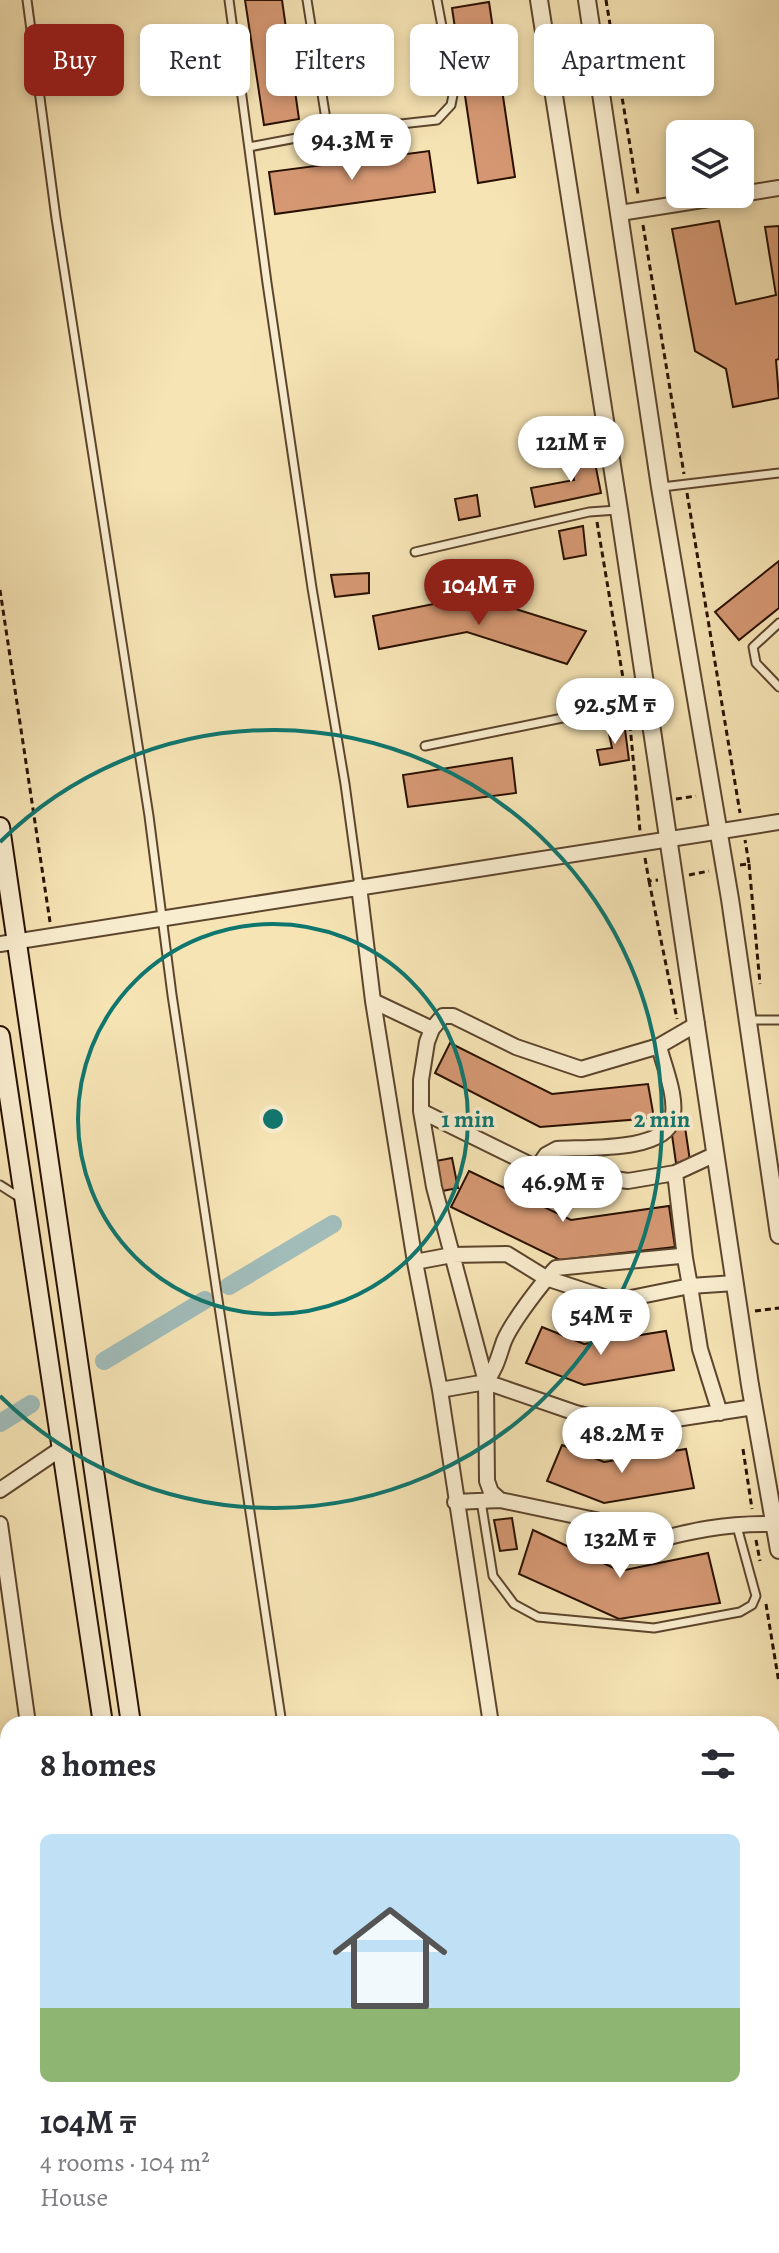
<!DOCTYPE html>
<meta charset="utf-8">
<style>
body{margin:0;font-family:Alegreya,serif;background:#f2f2f3;color:#2b2b33;height:100vh;display:flex;flex-direction:column;font-size:30px;white-space:nowrap}
*{box-sizing:border-box;margin:0}
p{font-size:26px;color:#7c7c81}
.icon{flex:none;width:44px;height:44px;fill:none;stroke:currentColor;stroke-width:2;stroke-linecap:round;stroke-linejoin:round}
.map{position:relative;flex:1;overflow:hidden}
.details{position:absolute;left:0px;top:1716px;width:780px;height:538px;display:flex;flex-direction:column;background:#fff;border-radius:24px 24px 0 0;box-shadow:0 4px 12px #0003}
.details>*{flex:none}
.banner{position:absolute;left:24px;top:24px;width:732px;height:72px;display:flex;gap:16px}
.tools{position:absolute;left:666px;top:120px;display:grid;gap:16px}
.tools a{display:grid;place-items:center;width:88px;height:88px;border-radius:12px;background:#fff;box-shadow:0 4px 12px #0003;font-size:40px}
.price{position:absolute;translate:-50% -68px;padding:0 18px;border-radius:28px;background:#fff;color:#222;font-size:26px;line-height:52px;filter:drop-shadow(0 2px 4px #0008)}
.price::after{content:'';position:absolute;left:50%;top:48px;width:24px;height:18px;margin-left:-12px;background:inherit;clip-path:polygon(0 0,100% 0,50% 100%)}
.price.on{background:#8f2418;color:#fff}
ul{padding:0;list-style:none}
li{display:grid;align-content:center;gap:16px;height:424px;padding:0 40px}
li+li{border-top:2px solid #e1e1e2}
li span{display:grid;place-items:center;height:248px;border-radius:12px;color:#555}
li>.icon{margin-inline-start:auto}
span .icon{width:144px;height:144px;fill:#fffc;stroke-width:1}
li b{font-size:34px}
h2{display:flex;justify-content:space-between;align-items:center;height:96px;padding:0 40px;font-size:34px}
.chip{padding:0 28px;border-radius:12px;background:#fff;box-shadow:0 4px 12px #0003;font-size:28px;line-height:72px}
.chip.on{background:#8f2418;color:#fff}
.map>svg:first-child{display:block}
</style>
<div class="map">
<svg width="779" height="2253" viewBox="0 0 779 2253">
<rect width="100%" height="100%" fill="#f6e4b5"/>
<filter id="stains"><feTurbulence type="fractalNoise" baseFrequency=".0025" numOctaves="4"/><feColorMatrix values="0 0 0 0 .2 0 0 0 0 .09 0 0 0 0 .02 0 0 0 .5 -.17"/></filter>
<radialGradient id="worn" r=".72"><stop offset=".6" stop-color="#630" stop-opacity="0"/><stop offset="1" stop-color="#630" stop-opacity=".3"/></radialGradient>
<g fill="none" stroke-linecap="round" stroke-linejoin="round">
<path stroke="#a1bcb9" stroke-width="18" d="M229,1286L333,1224
M104,1361L205,1300
M0,1423L31,1404"/>
</g>
<path fill="#d59873" stroke="#291000" stroke-width="2" d="M245,0H282L299,119L264,125Z
M489,2L515,177L478,183L452,8Z
M429,151L435,192L275,214L269,172Z
M719,221L736,304L776,295L765,227L779,226V359L776,360L779,398L733,407L726,369L695,351L672,229Z
M593,453L601,493L535,507L531,488L574,480L570,458Z
M477,495L480,516L459,520L455,499Z
M583,526L586,555L564,559L559,531Z
M779,561V608L739,640L715,612Z
M369,573V593L335,597L331,575Z
M474,596L586,631L567,664L467,632L379,649L373,616Z
M624,722L629,760L600,765L597,750L612,748L607,724Z
M512,758L516,793L408,807L403,775Z
M450,1043L552,1094L648,1084L654,1118L540,1127L435,1073Z
M685,1127L690,1161L676,1163L671,1128Z
M452,1158L458,1188L442,1191L436,1161Z
M469,1171L571,1220L669,1206L675,1247L560,1260L451,1207Z
M542,1327L584,1344L666,1331L674,1370L584,1385L526,1363Z
M562,1445L604,1462L686,1449L694,1488L604,1503L547,1481Z
M512,1518L517,1549L500,1551L494,1520Z
M533,1530L620,1571L708,1553L720,1603L619,1619L519,1574Z
M779,1988V2025L775,2026L772,1989Z
M779,2107V2165L772,2171V2113Z"/>
<g fill="none" stroke-linecap="round" stroke-linejoin="round">
<defs>
<path id="service" d="M27,0L56,218L149,816L172,995L282,1724
M229,0L267,283L312,588L345,784L359,886
M307,0L328,132
M249,147L328,132L437,120L451,105L454,90L437,0
M662,487L779,473
M415,552L589,512L617,510
M779,623L753,647L756,663L779,687
M425,746L621,706L646,703
M750,1020H779
M0,1185L22,1199
M481,1501L493,1576L514,1604L538,1617L654,1628L740,1612L752,1605L756,1596L736,1523
M772,1930L779,1929
M772,2032L779,2034
M772,2081L779,2075
M772,2203L779,2201"/>
<path id="minor" d="M620,213L779,188
M359,886L373,1001L415,1262L440,1390L491,1724
M0,944L779,822
M373,1001L432,1029
M421,1111L537,1168L628,1181L675,1173L716,1154
M537,1168L546,1155L557,1149C584,1147 664,1152 672,1120C678,1098 664,1067 659,1046
M675,1173L685,1258
M415,1262L452,1255L507,1254L546,1278L616,1301L690,1286L685,1258L680,1256L556,1268C541,1284 512,1322 504,1341C498,1358 497,1366 486,1382
M440,1390L486,1382L576,1413L630,1426L754,1407
M720,1413L700,1349L690,1286L735,1283
M0,1490L62,1448
M500,1500L491,1492L487,1481L486,1382L434,1187L421,1111V1080L427,1042L432,1029L443,1016H453L516,1047L581,1069L659,1046L697,1024
M455,1502L500,1500L605,1522L642,1544C689,1531 725,1523 774,1524
M0,1524L28,1724
M0,1886L8,1885
M100,2246L101,2253
M563,2246L564,2253"/>
<path id="tertiary" d="M539,0L619,510L750,1385L779,1550
M587,0L660,487L730,899L779,1235"/>
<path id="secondary" d="M0,827L131,1724
M0,1036L103,1724
M180,2246L181,2253
M208,2246L209,2253"/>
</defs>
<use href="#service" stroke="#5c452d" stroke-width="11"/>
<use href="#minor" stroke="#5c452d" stroke-width="18"/>
<use href="#tertiary" stroke="#5c452d" stroke-width="20"/>
<use href="#secondary" stroke="#291000" stroke-width="22"/>
<path stroke="#291000" stroke-width="3" stroke-dasharray="6 4" stroke-linecap="butt" d="M606,0L638,194
M643,225L684,474
M687,493L740,813
M597,522L626,696
M0,590L50,922
M629,715L640,831
M676,799L696,796
M645,858L649,881L658,880
M749,864L760,984
M740,865L749,864L745,840
M689,875L709,871
M649,881L677,1019
M755,1311L779,1308
M743,1449L752,1509
M756,1540L760,1561
M766,1604L779,1683
M241,2246L242,2253"/>
<use href="#service" stroke="#f9edcf" stroke-width="7"/>
<use href="#minor" stroke="#f9edcf" stroke-width="14"/>
<use href="#tertiary" stroke="#f9edcf" stroke-width="16"/>
<use href="#secondary" stroke="#f9edcf" stroke-width="18"/>
</g>
<g fill="none" stroke="#0f766e" stroke-width="4">
<circle cx="273" cy="1119" r="195"/>
<path d="M0 842A389 389 0 1 1 0 1396"/>
</g>
<circle cx="273" cy="1119" r="12" fill="#0f766e" stroke="#f9edcf" stroke-width="4"/>
<g font-size="24" text-anchor="middle" font-weight="bold" fill="#0f766e" stroke="#f9edcf" stroke-width="7" stroke-linejoin="round" paint-order="stroke">
<text x="468" y="1127">1 min</text>
<text x="662" y="1127">2 min</text>
</g>
<rect width="100%" height="100%" filter="url(#stains)"/>
<rect width="100%" height="100%" fill="url(#worn)"/>
</svg>
<div class="tools">
<a><svg class="icon" aria-label="layers" viewBox="0 0 24 24"><path d="M12 4l9 5-9 5-9-5zM3 14l9 5 9-5"/></svg></a>
</div>
<b class="price" style="left:352px;top:182px">94.3M ₸</b>
<b class="price" style="left:571px;top:484px">121M ₸</b>
<b class="price on" style="left:479px;top:627px">104M ₸</b>
<b class="price" style="left:615px;top:746px">92.5M ₸</b>
<b class="price" style="left:563px;top:1224px">46.9M ₸</b>
<b class="price" style="left:601px;top:1357px">54M ₸</b>
<b class="price" style="left:622px;top:1475px">48.2M ₸</b>
<b class="price" style="left:620px;top:1580px">132M ₸</b>
<div class="banner">
<a class="chip on">Buy</a>
<a class="chip">Rent</a>
<a class="chip">Filters</a>
<a class="chip">New</a>
<a class="chip">Apartment</a>
</div>
<section class="details">
<h2>8 homes<svg class="icon" aria-label="filters" viewBox="0 0 24 24"><path d="M4 7h16M4 17h16"/><circle cx="9" cy="7" r="2"/><circle cx="15" cy="17" r="2"/></svg></h2>
<ul>
<li><span style="background:linear-gradient(#bfe0f5 70%,#8fb573 0)"><svg class="icon" aria-label="home" viewBox="0 0 24 24"><path d="M3 11l9-7 9 7M6 9v11h12V9"/></svg></span><div><b>104M ₸</b><p>4 rooms · 104 m²</p><p>House</p></div></li>
</ul>
</section>
</div>
